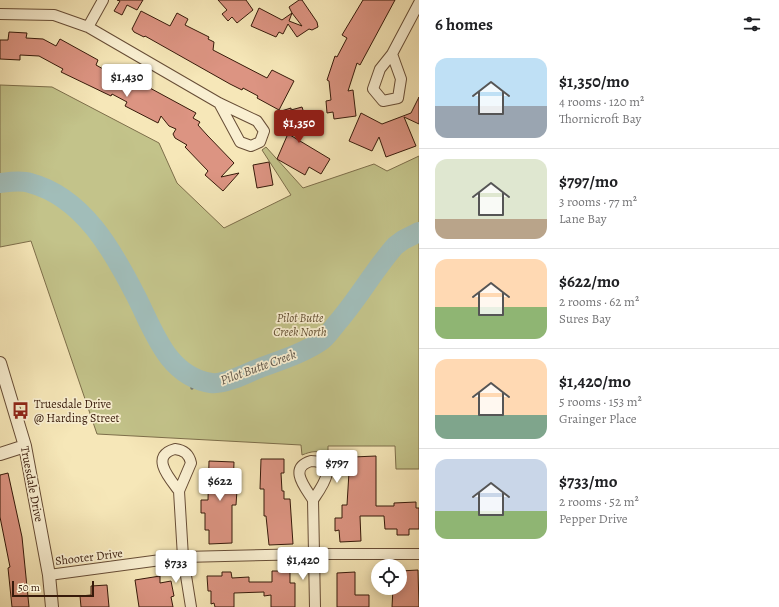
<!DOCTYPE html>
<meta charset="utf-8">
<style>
body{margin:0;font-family:Alegreya,serif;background:#f2f2f2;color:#202124;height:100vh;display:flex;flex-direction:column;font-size:15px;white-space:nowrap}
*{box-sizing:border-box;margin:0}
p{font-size:13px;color:#757577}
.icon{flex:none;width:22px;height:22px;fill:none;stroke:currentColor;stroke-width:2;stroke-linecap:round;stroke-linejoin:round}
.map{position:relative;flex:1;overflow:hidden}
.sheet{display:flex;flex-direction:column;background:#fff;width:360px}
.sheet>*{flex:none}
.controls{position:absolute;left:371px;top:559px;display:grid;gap:8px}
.controls a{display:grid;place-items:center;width:36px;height:36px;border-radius:50%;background:#fff;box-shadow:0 2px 10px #0003;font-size:20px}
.scale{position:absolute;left:12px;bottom:10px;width:82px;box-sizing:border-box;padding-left:4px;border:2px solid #371a0a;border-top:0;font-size:11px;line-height:14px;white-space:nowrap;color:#371a0a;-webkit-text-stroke:3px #f9efd1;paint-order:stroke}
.price{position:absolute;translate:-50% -34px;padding:0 9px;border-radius:4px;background:#fff;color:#222;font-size:13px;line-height:26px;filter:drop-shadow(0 1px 2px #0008)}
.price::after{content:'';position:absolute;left:50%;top:24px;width:12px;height:9px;margin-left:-6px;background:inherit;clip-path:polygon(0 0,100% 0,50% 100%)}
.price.current{background:#8f2418;color:#fff}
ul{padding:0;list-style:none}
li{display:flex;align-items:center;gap:12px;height:100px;padding:0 16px}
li+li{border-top:1px solid #e0e0e0}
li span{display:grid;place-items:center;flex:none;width:112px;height:80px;border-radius:12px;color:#555}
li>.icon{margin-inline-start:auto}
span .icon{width:48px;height:48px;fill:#fffc;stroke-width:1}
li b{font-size:17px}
h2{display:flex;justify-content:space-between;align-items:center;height:48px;padding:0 16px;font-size:17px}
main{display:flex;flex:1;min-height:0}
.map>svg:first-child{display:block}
</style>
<main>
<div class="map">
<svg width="419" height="607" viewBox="0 0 419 607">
<rect width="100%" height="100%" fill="#f6e7b8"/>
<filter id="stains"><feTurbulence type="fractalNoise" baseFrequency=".005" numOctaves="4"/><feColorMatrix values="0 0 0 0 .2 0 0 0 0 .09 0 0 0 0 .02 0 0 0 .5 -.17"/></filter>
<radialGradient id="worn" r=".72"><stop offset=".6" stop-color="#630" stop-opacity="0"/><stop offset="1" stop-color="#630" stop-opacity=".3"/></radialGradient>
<path fill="#c3c38a" stroke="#7d6e4a" d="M0,85L52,87L159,143L177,183L224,228L291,195L262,150L266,147L303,188L374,164L387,171L419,156V469H396L395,446H328V455C318,450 312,451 302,455L301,445L97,434L31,241L0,247Z"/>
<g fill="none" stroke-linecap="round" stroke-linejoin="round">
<path stroke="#777c73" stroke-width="3.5" d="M191,376L193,383L192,388"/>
<path stroke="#a1bdb9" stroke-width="20" d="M0,183C9,182 21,180 30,183C83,197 113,251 136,296C154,331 167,376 211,383C223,385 246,374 257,369C278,361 302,354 321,341C327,337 332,329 337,323C358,299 374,270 395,246L403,240L419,232"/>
</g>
<path fill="#dc9482" stroke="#371a0a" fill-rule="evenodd" d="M117,0H143L137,10L127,5L122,15L114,11L120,1Z
M218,0H246L253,10L237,23L232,17L228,21L222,14L227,10Z
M299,0H302L317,22L318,27L312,30L309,29L297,37L288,24L283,34L279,32L276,37L251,26L259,8L282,20L292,13L289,7ZM292,13L302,26L289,21Z
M363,0H395L360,65L357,63L348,91L353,90L356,116L334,119L333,112L327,113L326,101L331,100L329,81L327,80L335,56L337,57L347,38L342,35Z
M141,11L170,26L177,13L188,19L185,25L209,37L208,39L214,42L213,50L267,78L272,70L294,81L279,110L257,98L258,96L243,88L242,90L230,84L145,36L144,37L134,32L132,29Z
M9,32L27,33L26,38L43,39L56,46L60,39L98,60L96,65L110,73L113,68L196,113L193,118L200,122L198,125L207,135L234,163L221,177L239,173L223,191L205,175L208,171L185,147L187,145L175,138L173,134L176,129L169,126L161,116L158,123L125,106L127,102L112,94L111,96L61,72L63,69L39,56L20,55V60L0,59V40H8Z
M419,97V124L404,117L416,146L386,157L379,137L372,151L349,141L361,113L382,124L411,113Z
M302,107L309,128L290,135L330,159L321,174L309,167L305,175L277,159L287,136L278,112L291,108V110Z
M269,162L273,185L257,188L253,165Z
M376,456V506H394V503L416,502V508H419V529H409V535H397V529H385L384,516H360L361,541L340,542L339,530L335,531V518H342V505H347L349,472H354L353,457Z
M261,459H284V473H281L282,491H284V499H290L293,544L269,545L266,516H264V489H260Z
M209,461L234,462L233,490H237L236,505H232V543L209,544V530H205V513H201V500H208Z
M8,473L22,537L29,607H12L8,568L10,567L0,517V475Z
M418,570L419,607H392L393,588H400V571Z
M272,571H290V583H295V607H271V595L264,596V592L234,593V607H215L214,603L211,604V591H208L207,576H222V572H231L232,578L249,577V582H272Z
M355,572V595H369V607H337V573Z
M160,576V583L171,581L174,596L171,597L173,607H139L135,580Z
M107,585L109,607H81L80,596L91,595V586Z"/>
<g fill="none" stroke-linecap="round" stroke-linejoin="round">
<defs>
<path id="minor" d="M0,14L54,15L88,27L103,0
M88,27L219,103L257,121L264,131L260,142L251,146L240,142L219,103
M392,54L401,79L398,98L383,101L373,89L380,69L392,54L419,3
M175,449C184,450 189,454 191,463L179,491C170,479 149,456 175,449Z
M311,461C341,462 321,488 313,500C305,487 288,468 311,461Z
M179,491L183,557L191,607
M313,500L315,607
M49,575L183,557L313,554H419"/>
<path id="tertiary" d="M0,363L25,446L49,575L52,607
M0,454L25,446"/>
</defs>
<use href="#minor" stroke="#674d36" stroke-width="12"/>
<use href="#tertiary" stroke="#674d36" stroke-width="14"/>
<use href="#minor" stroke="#f9efd1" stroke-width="10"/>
<use href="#tertiary" stroke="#f9efd1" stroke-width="12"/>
</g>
<defs>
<symbol id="bus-bare" viewBox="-9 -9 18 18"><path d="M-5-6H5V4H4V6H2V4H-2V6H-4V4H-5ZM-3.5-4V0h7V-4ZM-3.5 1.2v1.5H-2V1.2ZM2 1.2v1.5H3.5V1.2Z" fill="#8f2418" stroke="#f9efd1" stroke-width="2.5" paint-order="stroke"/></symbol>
</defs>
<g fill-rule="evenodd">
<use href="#bus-bare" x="8" y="398" width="25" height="25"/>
</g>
<g text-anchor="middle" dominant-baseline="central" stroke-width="3.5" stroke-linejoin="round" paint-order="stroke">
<g font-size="12" font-style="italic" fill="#614d30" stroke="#f9efd1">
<text x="300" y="318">Pilot Butte<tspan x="300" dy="14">Creek North</tspan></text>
</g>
<g font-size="12" fill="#371a0a" stroke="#f9efd1" text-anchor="start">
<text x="34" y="404">Truesdale Drive<tspan x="34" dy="14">@ Harding Street</tspan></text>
</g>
<g font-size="12" fill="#371a0a" stroke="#f9efd1">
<text transform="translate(32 484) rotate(79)">Truesdale Drive</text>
<text transform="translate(89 557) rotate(-7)">Shooter Drive</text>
</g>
<g font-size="13" font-style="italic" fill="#5c5347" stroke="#f9efd1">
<text transform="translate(258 367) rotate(-20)">Pilot Butte Creek</text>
</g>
</g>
<rect width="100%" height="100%" filter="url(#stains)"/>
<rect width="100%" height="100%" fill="url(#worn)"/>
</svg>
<div class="controls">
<a><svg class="icon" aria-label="locate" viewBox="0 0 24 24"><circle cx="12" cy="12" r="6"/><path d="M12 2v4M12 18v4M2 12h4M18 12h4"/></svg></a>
</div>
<div class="scale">50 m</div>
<b class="price" style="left:127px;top:98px">$1,430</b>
<b class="price current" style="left:299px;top:144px">$1,350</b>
<b class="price" style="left:337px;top:484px">$797</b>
<b class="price" style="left:220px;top:502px">$622</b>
<b class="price" style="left:303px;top:581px">$1,420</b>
<b class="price" style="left:176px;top:584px">$733</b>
</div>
<section class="sheet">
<h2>6 homes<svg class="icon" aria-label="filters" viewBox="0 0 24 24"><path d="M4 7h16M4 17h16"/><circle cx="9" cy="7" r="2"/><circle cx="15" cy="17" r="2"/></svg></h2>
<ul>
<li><span style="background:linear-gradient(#bfe0f5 60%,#9aa5b1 0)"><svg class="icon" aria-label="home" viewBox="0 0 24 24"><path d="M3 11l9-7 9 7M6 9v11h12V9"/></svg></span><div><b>$1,350/mo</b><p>4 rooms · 120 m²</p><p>Thornicroft Bay</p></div></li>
<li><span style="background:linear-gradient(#dfe7d0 75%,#b9a48a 0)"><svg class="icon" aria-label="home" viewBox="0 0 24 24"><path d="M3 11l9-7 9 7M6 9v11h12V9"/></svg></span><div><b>$797/mo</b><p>3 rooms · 77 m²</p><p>Lane Bay</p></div></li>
<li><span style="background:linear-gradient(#ffd9b3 60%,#8fb573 0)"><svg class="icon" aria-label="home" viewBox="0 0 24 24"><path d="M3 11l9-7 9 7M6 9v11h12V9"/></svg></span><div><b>$622/mo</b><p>2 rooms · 62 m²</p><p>Sures Bay</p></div></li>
<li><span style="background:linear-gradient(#ffd9b3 70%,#7fa58c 0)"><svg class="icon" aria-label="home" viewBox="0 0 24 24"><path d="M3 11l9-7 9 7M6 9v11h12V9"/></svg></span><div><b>$1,420/mo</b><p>5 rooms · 153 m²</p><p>Grainger Place</p></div></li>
<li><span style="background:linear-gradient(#c9d6e8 65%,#8fb573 0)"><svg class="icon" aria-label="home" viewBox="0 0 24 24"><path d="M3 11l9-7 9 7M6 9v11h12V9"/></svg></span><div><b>$733/mo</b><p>2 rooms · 52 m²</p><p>Pepper Drive</p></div></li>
</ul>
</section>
</main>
